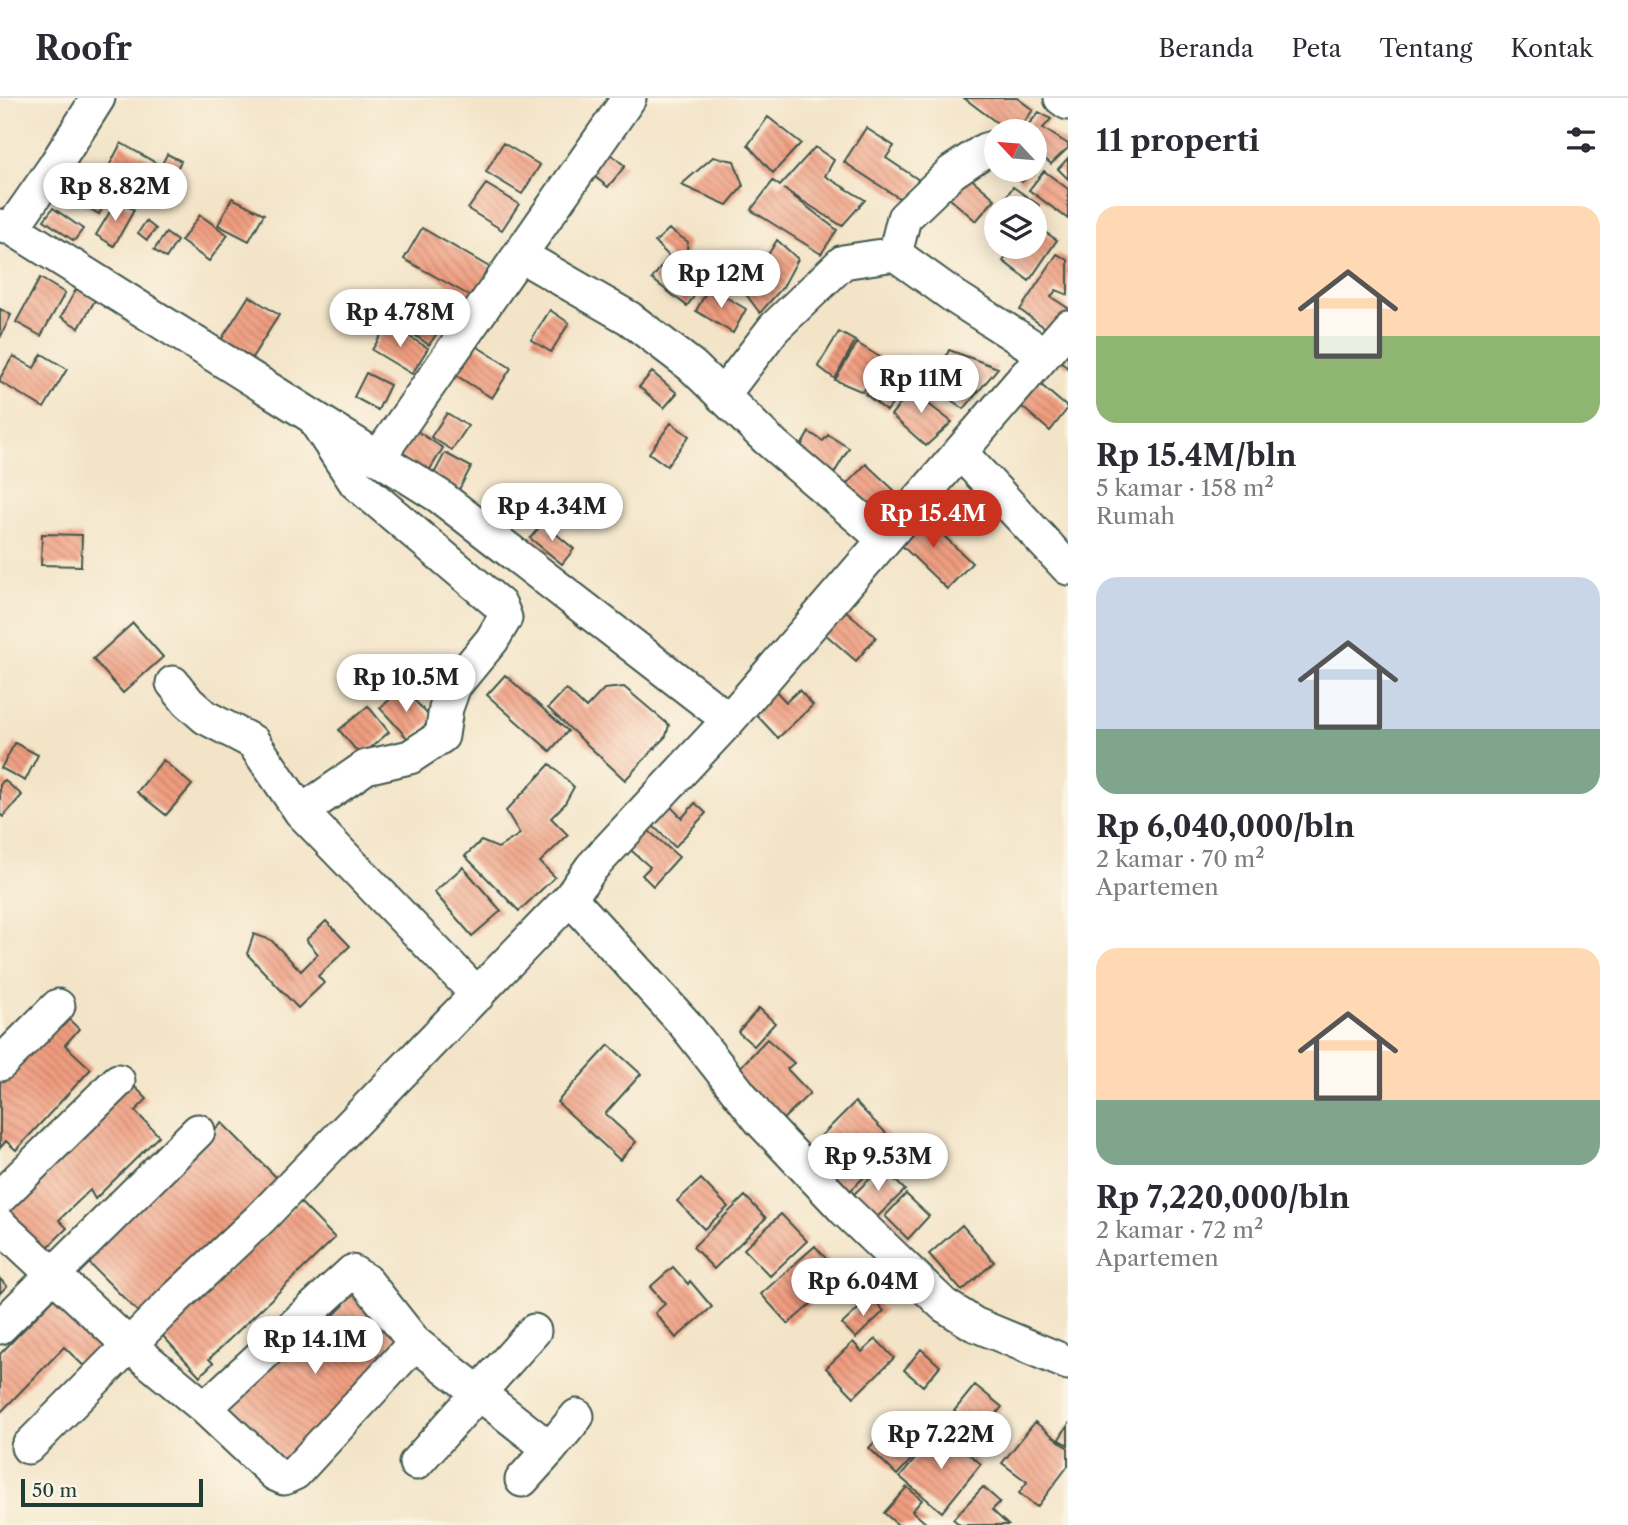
<!DOCTYPE html>
<html lang="id">
<meta charset="utf-8">
<style>
body{margin:0;font-family:"Libre Caslon Text",serif;background:#f7f7f7;color:#2b2b33;height:100vh;display:flex;flex-direction:column;font-size:26px;white-space:nowrap}
*{box-sizing:border-box;margin:0}
p{font-size:23px;color:#7c7c81}
.icon{flex:none;width:38px;height:38px;fill:none;stroke:currentColor;stroke-width:2;stroke-linecap:round;stroke-linejoin:round}
.map{position:relative;flex:1;overflow:hidden}
.panel{display:flex;flex-direction:column;background:#fff;width:560px}
.panel>*{flex:none}
.needle{width:46px;rotate:296deg}
.tools{position:absolute;left:984px;top:21px;display:grid;gap:14px}
.tools a{display:grid;place-items:center;width:63px;height:63px;border-radius:50%;background:#fff;box-shadow:0 4px 18px #0003;font-size:35px}
.scale{position:absolute;left:21px;bottom:18px;width:182px;box-sizing:border-box;padding-left:7px;border:4px solid #1f3d34;border-top:0;font-size:19px;line-height:24px;white-space:nowrap;color:#1f3d34;-webkit-text-stroke:5px #fcf5e5;paint-order:stroke}
.price{position:absolute;translate:-50% -60px;padding:0 16px;border-radius:24px;background:#fff;color:#222;font-size:23px;line-height:46px;filter:drop-shadow(0 2px 4px #0008)}
.price::after{content:'';position:absolute;left:50%;top:42px;width:21px;height:16px;margin-left:-10px;background:inherit;clip-path:polygon(0 0,100% 0,50% 100%)}
.price.active{background:#c8321e;color:#fff}
ul{padding:0;list-style:none}
li{display:grid;align-content:center;gap:14px;height:371px;padding:0 28px}
li span{display:grid;place-items:center;height:217px;border-radius:21px;color:#555}
li>.icon{margin-inline-start:auto}
span .icon{width:126px;height:126px;fill:#fffc;stroke-width:1}
li b{font-size:30px}
h2{display:flex;justify-content:space-between;align-items:center;height:84px;padding:0 28px;font-size:30px}
header{display:flex;align-items:center;gap:42px;box-sizing:border-box;height:98px;padding:0 35px;background:#fff;border-bottom:2px solid #e1e1e2}
header strong{font-size:33px}
nav{display:flex;gap:38px;margin-inline-start:auto;font-size:24px}
main{display:flex;flex:1;min-height:0}
.map>svg:first-child{display:block}
</style>
<header>
<strong>Roofr</strong>
<nav><a>Beranda</a><a>Peta</a><a>Tentang</a><a>Kontak</a></nav>
</header>
<main>
<div class="map">
<svg width="1068" height="1427" viewBox="0 0 1068 1427">
<defs>
<pattern id="building-back-hatch" width="6" height="6" patternUnits="userSpaceOnUse" patternTransform="scale(1.75)"><rect width="6" height="6" fill="#f09c7f"/><path d="M-1 5l2 2M0 0l6 6M5-1l2 2" fill="none" stroke="#c28069"/></pattern>
</defs>
<rect width="100%" height="100%" fill="#fcf5e5"/>
<filter id="ink" filterUnits="userSpaceOnUse"><feTurbulence type="fractalNoise" baseFrequency=".0143" numOctaves="2"/><feDisplacementMap in="SourceGraphic" scale="14" xChannelSelector="R" yChannelSelector="G"/><feConvolveMatrix kernelMatrix="1 2 1 2 8 2 1 2 1" color-interpolation-filters="sRGB"/></filter>
<filter id="wash" filterUnits="userSpaceOnUse"><feTurbulence type="fractalNoise" baseFrequency=".00686" numOctaves="4" result="noise"/><feDisplacementMap in="SourceGraphic" scale="28" xChannelSelector="R" yChannelSelector="G"/><feGaussianBlur stdDeviation="1.57" result="paint"/><feColorMatrix in="noise" values="0 0 0 0 0 0 0 0 0 0 0 0 0 0 0 0 0 1.4 0 .05"/><feComposite in="paint" operator="in"/></filter>
<g filter="url(#wash)">
<rect width="100%" height="100%" fill="#f3e4c8"/>
<g id="blocks">
<path fill="url(#building-back-hatch)" d="M964,0H1017L1033,12L1017,33H1008Z
M1039,14L1051,21L1043,30L1068,46V50L1051,66L1034,51V33H1023Z
M768,19L801,45L773,75L748,47Z
M866,30L894,48L886,60L922,84L908,106L844,64Z
M121,45L156,65L143,89L108,70Z
M503,45L540,67L522,96L486,74Z
M602,49L625,68L608,89L585,71Z
M815,49L834,62L825,78L865,102L842,128L784,91L837,132L821,156L751,112L773,83L780,88Z
M167,56L181,63L160,103L147,96Z
M713,59L734,63L743,88L727,107L681,87Z
M1068,60V81L1058,71Z
M961,72L995,101L976,123L942,94Z
M1009,72H1034L1022,84Z
M1044,73L1068,91V121L1029,92Z
M98,79L115,88L99,116L82,106Z
M75,83L88,91L78,108L65,99Z
M486,86L519,106L502,132L468,111Z
M1013,89L1039,107L1034,114V110H998Z
M232,100L264,116L249,143L218,127Z
M117,102L134,112L114,148L96,137Z
M53,110L83,131L74,143L44,122Z
M996,114V131L988,126Z
M200,117L228,137L209,163L181,143Z
M146,123L156,131L147,142L138,135Z
M1034,127L1057,142L1029,183L1003,163L1014,149H1034Z
M422,130L491,170L474,200L404,161Z
M669,131L688,144L686,158L709,177L687,208L652,181L669,158L655,144Z
M166,135L177,143L166,160L154,152Z
M777,142L798,161L783,189L760,215L745,195Z
M1057,156L1068,162V197L1056,192L1051,199L1068,210V214L1054,236L1020,212Z
M40,180L65,195L41,238L16,224Z
M79,186L98,197L79,230L61,219Z
M709,189L746,211L733,235L696,213Z
M249,198L279,217L251,261L221,242Z
M401,198L442,228L429,247L387,217Z
M0,211L11,217L0,240Z
M550,212L569,225L551,254L531,242Z
M388,226L428,250L412,276L372,252Z
M839,234L855,243L835,281L818,268Z
M1068,240V270L1049,254Z
M465,241L511,270L492,300L446,271Z
M857,245L883,261L863,294L835,282Z
M949,252L998,270L964,311L932,289Z
M42,256L67,271L44,310L0,284V280L13,258L34,270Z
M895,264L915,275L887,313L865,296Z
M652,274L677,295L664,310L639,289Z
M366,275L390,287L378,312L354,299Z
M922,279L931,286L922,301L952,324L926,348L891,317Z
M1033,280L1068,310L1050,333L1014,302Z
M447,315L468,328L452,352L431,339Z
M671,325L689,338L667,368L649,355Z
M406,326L443,350L427,376L390,352Z
M809,334L823,343L828,337L849,350L829,384L796,357Z
M445,355L471,369L454,401L428,387Z
M866,366L894,392L872,417L843,390Z
M919,414L972,465L947,491L894,440Z
M543,425L574,451L562,466L530,440Z
M42,436L82,437L81,468L41,467Z
M836,504L876,539L856,563L816,528Z
M133,525L163,559L123,595L93,561Z
M505,577L568,633L550,653L487,597Z
M624,589L669,627L666,638L625,682L548,610L566,591L586,610L604,591Z
M772,589L786,604L799,592L813,607L778,640L750,610Z
M403,590L432,621L409,642L380,610Z
M368,608L389,634L361,658L339,632Z
M15,645L38,657L25,683L1,670Z
M163,662L192,687L166,717L137,694Z
M550,666L574,689L564,707L551,720L568,737L540,764L555,779L519,813L465,758L481,743L498,750L520,736L506,713Z
M4,682L22,697L3,719L0,716V687Z
M664,702L682,720L695,705L706,715L675,749L646,721Z
M642,727L679,759L653,788L642,777L650,769L625,747Z
M463,769L501,813L472,838L434,794Z
M326,823L350,848L318,878L324,885L298,910L247,856L254,836L271,842L301,873L318,856L306,842Z
M51,904L79,931L65,947L91,971L16,1052L6,1043L0,1050V959Z
M759,910L775,925L754,948L738,934Z
M767,941L794,965L787,971L810,995L777,1027L729,981Z
M609,947L641,976L605,1016L636,1044L620,1062L557,1004Z
M118,972L147,1001L135,1013L159,1038L95,1101L90,1092L59,1122L67,1130L31,1166L0,1134V1089Z
M855,1004L897,1046L843,1100L801,1058Z
M222,1025L279,1082L143,1219L86,1162Z
M882,1069L905,1092L874,1122L851,1099Z
M701,1081L728,1109L704,1131L677,1103Z
M906,1096L929,1118L908,1141L885,1118Z
M745,1098L766,1120L714,1171L693,1149Z
M300,1104L335,1140L209,1261L213,1265L200,1278L162,1237Z
M781,1116L807,1143L770,1178L744,1151Z
M962,1127L994,1164L962,1193L929,1156Z
M815,1148L842,1179L788,1226L761,1196Z
M673,1169L688,1186L690,1183L712,1209L676,1240L655,1215L665,1206L650,1189Z
M0,1181L7,1188L0,1195Z
M351,1188L400,1237L385,1252L390,1261L287,1367L227,1307L319,1214L328,1223L344,1207L338,1202Z
M62,1192L117,1245L90,1274L64,1249L0,1315V1256Z
M871,1199L884,1213L856,1240L842,1226Z
M876,1241L894,1260L854,1299L826,1270L853,1244L862,1254Z
M921,1251L940,1268L923,1288L904,1272Z
M975,1287L1002,1309L981,1334L954,1313Z
M1035,1324L1068,1350V1368L1037,1409L1019,1395L1027,1384L1002,1365Z
M891,1326L919,1353L897,1377L869,1350Z
M1068,1327V1347L1059,1341Z
M939,1332L981,1366L942,1414L900,1379Z
M907,1389L922,1402L912,1413L928,1427H898L884,1415Z
M983,1389L1000,1404L992,1412L1008,1427H960L953,1421Z"/>
</g>
</g>
<g filter="url(#ink)">
<use href="#blocks" fill-opacity="0" stroke="#3f564a" stroke-width="2"/>
<g fill="none" stroke-linecap="round" stroke-linejoin="round">
<defs>
<path id="minor" d="M1061,0L1068,5
M0,128L12,130L53,71L98,0
M12,130L439,398L729,622
M895,156L904,120L952,74L985,52L996,49
M520,157L629,220L692,268L767,341L884,441
M1068,229L729,622L592,769L570,800L684,925L761,1023L845,1112L944,1207L974,1226L1068,1265
M722,298L774,230L843,164L895,156L955,199L1044,256
M960,354L1068,470
M378,360L629,0
M173,585L188,604L205,619L253,644L301,714L478,897
M301,714L366,669L410,659L442,638L446,610L454,588L492,542L505,520L500,507L356,385L318,327
M0,966L58,908
M0,1099L118,983
M0,1127L129,1247L205,1310L275,1376L284,1380L295,1375L415,1245L366,1183L352,1174L205,1310
M0,1229L198,1033
M415,1245L550,1351L522,1382
M28,1349L175,1201L261,1120L570,800
M550,1351L577,1318
M416,1365L534,1233"/>
</defs>
<use href="#minor" stroke="#3f564a" stroke-width="37"/>
<use href="#minor" stroke="#fff" stroke-width="33"/>
</g>
</g>
</svg>
<div class="tools">
<a><svg class="needle" viewBox="-14 -14 28 28"><path d="M0-13l5 13h-10z" fill="#e53935"/><path d="M0 13l5-13h-10z" fill="#7c7c81"/></svg></a>
<a><svg class="icon" aria-label="layers" viewBox="0 0 24 24"><path d="M12 4l9 5-9 5-9-5zM3 14l9 5 9-5"/></svg></a>
</div>
<div class="scale">50 m</div>
<b class="price" style="left:115px;top:125px">Rp 8.82M</b>
<b class="price" style="left:721px;top:212px">Rp 12M</b>
<b class="price" style="left:400px;top:251px">Rp 4.78M</b>
<b class="price" style="left:921px;top:317px">Rp 11M</b>
<b class="price" style="left:552px;top:445px">Rp 4.34M</b>
<b class="price active" style="left:933px;top:452px">Rp 15.4M</b>
<b class="price" style="left:406px;top:616px">Rp 10.5M</b>
<b class="price" style="left:878px;top:1095px">Rp 9.53M</b>
<b class="price" style="left:863px;top:1220px">Rp 6.04M</b>
<b class="price" style="left:315px;top:1278px">Rp 14.1M</b>
<b class="price" style="left:941px;top:1373px">Rp 7.22M</b>
</div>
<section class="panel">
<h2>11 properti<svg class="icon" aria-label="filters" viewBox="0 0 24 24"><path d="M4 7h16M4 17h16"/><circle cx="9" cy="7" r="2"/><circle cx="15" cy="17" r="2"/></svg></h2>
<ul>
<li><span style="background:linear-gradient(#ffd9b3 60%,#8fb573 0)"><svg class="icon" aria-label="home" viewBox="0 0 24 24"><path d="M3 11l9-7 9 7M6 9v11h12V9"/></svg></span><div><b>Rp 15.4M/bln</b><p>5 kamar · 158 m²</p><p>Rumah</p></div></li>
<li><span style="background:linear-gradient(#c9d6e8 70%,#7fa58c 0)"><svg class="icon" aria-label="home" viewBox="0 0 24 24"><path d="M3 11l9-7 9 7M6 9v11h12V9"/></svg></span><div><b>Rp 6,040,000/bln</b><p>2 kamar · 70 m²</p><p>Apartemen</p></div></li>
<li><span style="background:linear-gradient(#ffd9b3 70%,#7fa58c 0)"><svg class="icon" aria-label="home" viewBox="0 0 24 24"><path d="M3 11l9-7 9 7M6 9v11h12V9"/></svg></span><div><b>Rp 7,220,000/bln</b><p>2 kamar · 72 m²</p><p>Apartemen</p></div></li>
</ul>
</section>
</main>
